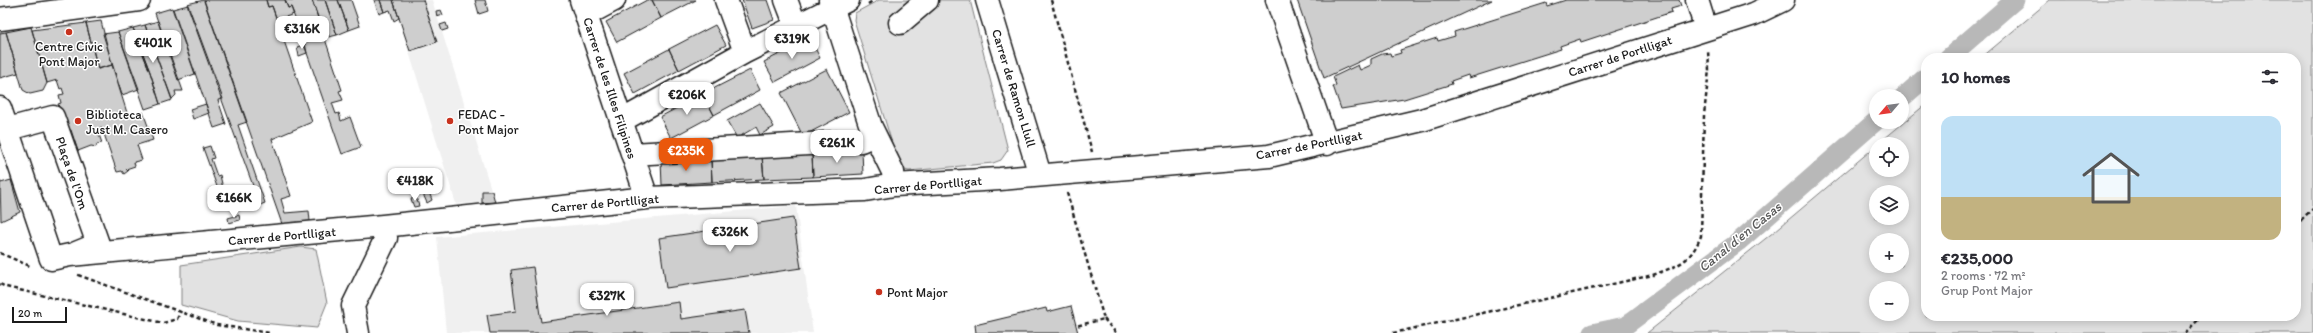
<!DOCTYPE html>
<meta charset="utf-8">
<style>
body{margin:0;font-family:Itim,sans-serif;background:#f2f2f3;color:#2b2b33;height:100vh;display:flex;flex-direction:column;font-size:15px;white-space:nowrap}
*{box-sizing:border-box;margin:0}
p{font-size:13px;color:#7c7c81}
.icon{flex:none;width:22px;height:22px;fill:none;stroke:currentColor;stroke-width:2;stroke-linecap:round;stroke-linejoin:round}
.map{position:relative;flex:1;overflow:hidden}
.panel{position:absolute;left:1921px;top:53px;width:380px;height:268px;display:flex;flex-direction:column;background:#fff;border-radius:16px;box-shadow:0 2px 10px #0003}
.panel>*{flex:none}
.needle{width:26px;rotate:241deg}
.controls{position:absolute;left:1869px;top:89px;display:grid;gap:8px}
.controls a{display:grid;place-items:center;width:40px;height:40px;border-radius:50%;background:#fff;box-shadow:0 2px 10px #0003;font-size:20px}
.scale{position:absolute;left:12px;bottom:10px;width:55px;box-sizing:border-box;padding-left:4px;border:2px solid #1c1c1c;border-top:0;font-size:11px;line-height:14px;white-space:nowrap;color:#1c1c1c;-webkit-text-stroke:3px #fff;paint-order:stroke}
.price{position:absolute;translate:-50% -34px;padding:0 9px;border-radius:8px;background:#fff;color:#222;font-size:13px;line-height:26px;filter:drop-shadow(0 1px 2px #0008)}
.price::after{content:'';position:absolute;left:50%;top:24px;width:12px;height:9px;margin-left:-6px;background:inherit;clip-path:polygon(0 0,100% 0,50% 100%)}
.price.current{background:#ea580c;color:#fff}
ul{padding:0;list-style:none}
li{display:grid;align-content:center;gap:8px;height:212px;padding:0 20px}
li+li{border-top:1px solid #e1e1e2}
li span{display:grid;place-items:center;height:124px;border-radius:12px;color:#555}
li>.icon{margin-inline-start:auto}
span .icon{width:72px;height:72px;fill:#fffc;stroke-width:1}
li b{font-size:17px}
h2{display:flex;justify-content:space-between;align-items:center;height:48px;padding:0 20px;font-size:17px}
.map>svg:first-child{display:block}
</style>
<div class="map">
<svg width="2313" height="333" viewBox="0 0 2313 333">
<rect width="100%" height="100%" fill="#fff"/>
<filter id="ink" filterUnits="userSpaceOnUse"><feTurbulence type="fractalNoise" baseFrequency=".025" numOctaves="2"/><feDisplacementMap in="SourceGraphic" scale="8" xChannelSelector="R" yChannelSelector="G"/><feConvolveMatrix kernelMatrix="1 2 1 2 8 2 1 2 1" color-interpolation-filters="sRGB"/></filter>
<g filter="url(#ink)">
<path fill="#f0f0f0" d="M393,0H432L495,202L456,204Z
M796,206L813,333H446L437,237Z"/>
<path fill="#e2e2e2" stroke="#7f7f7f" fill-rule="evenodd" d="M879,0H970L1008,150L1001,160L993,163L909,171L900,169L854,20L855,13Z
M2050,0H2313V333H1647L1775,231L1876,146V170H1902V144H1878L1926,104V316H2296V58H1981ZM1876,192H1902V218H1876ZM1876,240H1902V266H1876ZM1876,288H1902V314H1876Z
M301,247L316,249L327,303L317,328L238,321L181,305V265Z"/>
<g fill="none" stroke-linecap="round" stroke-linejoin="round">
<path stroke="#b8b8b8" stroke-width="19" d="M1948,58L2015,0
M1902,98L1926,77
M1592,333L1625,326L1738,242L1876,121"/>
</g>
<path fill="#cecece" stroke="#1c1c1c" d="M204,0L247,122L238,125L265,203L260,205L187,4Z
M208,0H266L268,7L272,6L312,122L272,139L291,196L281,199L285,213L309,211L310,221L282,224L204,1Z
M266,0H285L288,8L291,7L294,14L277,20L272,6L268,7Z
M285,0H312L342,90L339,91L343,100L332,103L336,114L339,113L341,121L350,117L361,147L342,154L291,7L288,8Z
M312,0H325L337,35L329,37L324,25L321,26Z
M325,0H338L349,30L337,35Z
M338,0H351L360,26L349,30Z
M374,0H380L384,12L379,14Z
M380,0H393L399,18L394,21L390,10L384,12Z
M393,0H423L437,42L410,51Z
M475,0H485L488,11L479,14Z
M647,0H652L661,18L617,42L606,22Z
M652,0H696L661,18Z
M742,0H767L774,20L752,28Z
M1297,0H1492L1324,78Z
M1566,0H1679L1681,6L1671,9L1672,12L1581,42L1580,39L1560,46L1561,49L1469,78L1468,75L1451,81L1452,84L1404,99L1341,109L1333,86L1336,85L1333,77L1358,65L1360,70L1371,65V59L1382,54L1390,53L1391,56L1401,53L1400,50L1437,38L1438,41L1455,36L1454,32L1546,3L1547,6Z
M188,5L223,99L218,100L226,124L214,128L173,9Z
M172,8L195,74L178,80L155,13Z
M441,10L443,15L437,17L436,11Z
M101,21L112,65L98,69L86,23Z
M158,21L183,91H175L176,95L172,99L145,25Z
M86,23L98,69L112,65L128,116L143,112L153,140L137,145L142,160L134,162L135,166L126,169L128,171L124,174L122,171L117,172L102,128L97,129L102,143L97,144L96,147L91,146L78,151L71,130L67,131L58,104L61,103L59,95L64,94L62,88L60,89L57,80L47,83L32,30Z
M446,23L448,29L442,31L440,25Z
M145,25L172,100L160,104L150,72L133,28Z
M715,25L726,45L679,70L669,49Z
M31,27L47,83L43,91L30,94L23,90L6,32Z
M133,28L150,72L160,104L145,109L118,32Z
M6,32L18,73L0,78V33Z
M118,32L139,89L122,95L103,34Z
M810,38L820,58L775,82L764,62Z
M305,44L307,53L299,56L297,47Z
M669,49L679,70L635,94L624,73Z
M827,69L849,112L803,136L781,93Z
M750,70L760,90L714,115L703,94Z
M703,94L714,115L671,138L660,117Z
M760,103L774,127L760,135L756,127L737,138L727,121Z
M206,104L209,113L193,119L190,109Z
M210,146L214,158L211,159L217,176L220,175L224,193L220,195L203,148Z
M862,151L863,174L813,177L812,153Z
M812,153L813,177L764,179L762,156Z
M762,156L764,179L712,182L711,159Z
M711,159L712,182L662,185L661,161Z
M11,180L20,212L1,221L0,181L1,183Z
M482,191H492L495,202L482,203Z
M429,192L432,200L427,203L423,194Z
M416,197L419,206L414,207L411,199Z
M239,215L240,220L229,223L228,218Z
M793,218L801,268L666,288L659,238Z
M533,267L541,322L679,302L681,319L745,310L749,333H490L487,315L516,311L511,270Z
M1071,306L1078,333H976L975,325L1046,308L1047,312Z"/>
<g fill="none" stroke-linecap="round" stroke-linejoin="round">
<defs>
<path id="minor" d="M581,0L647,198
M726,0L745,52
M786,0L796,26
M830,0L871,127L893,172L894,185
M987,0L1040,175
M1277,0L1327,144
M1697,0L1706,29
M586,15L614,0
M0,19L139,0
M900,23L927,0
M0,108L51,259L70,255L383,226L647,198L865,190L894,185L1000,179L1269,156L1422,120L1754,14L1783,0
M621,121L745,52L848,0
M8,129L53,117L98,244L76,253
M632,154L861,141L875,135
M358,333L353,306L386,238L383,226"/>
</defs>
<use href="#minor" stroke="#1c1c1c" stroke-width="25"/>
<path stroke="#1c1c1c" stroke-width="2.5" stroke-dasharray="4 3" stroke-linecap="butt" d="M1051,0L1092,152
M868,4L874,0
M1067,193L1104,319L1076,326
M2296,225L2313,208
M0,253L32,267
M78,275L217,325L270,333
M0,284L6,287L163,323L177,319L181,311
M1104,319L1116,333
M1393,333L1653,275C1679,265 1690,263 1701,236L1704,115L1709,70L1708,50
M2185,333L2202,316"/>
<use href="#minor" stroke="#fff" stroke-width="22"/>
</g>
</g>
<g fill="#c8321e" stroke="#fff" stroke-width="1.5">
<circle cx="69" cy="32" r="4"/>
<circle cx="78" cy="121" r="4"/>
<circle cx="450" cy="121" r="4"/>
<circle cx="879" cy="292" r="4"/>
</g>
<g text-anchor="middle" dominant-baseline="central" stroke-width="3" stroke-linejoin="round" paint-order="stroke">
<g font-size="13" fill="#1c1c1c" stroke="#fff" text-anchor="start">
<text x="69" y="46" text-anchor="middle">Centre Cívic<tspan x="69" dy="15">Pont Major</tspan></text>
<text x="86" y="114">Biblioteca<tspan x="86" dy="15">Just M. Casero</tspan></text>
<text x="458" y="114">FEDAC -<tspan x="458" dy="15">Pont Major</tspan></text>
<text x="887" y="292">Pont Major</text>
</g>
<g font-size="13" fill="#1c1c1c" stroke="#fff">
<text transform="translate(1620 56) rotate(-18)">Carrer de Portlligat</text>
<text transform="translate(610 88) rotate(72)">Carrer de les Illes Filipines</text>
<text transform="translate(1014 88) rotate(73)">Carrer de Ramon Llull</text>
<text transform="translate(1309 145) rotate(-11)">Carrer de Portlligat</text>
<text transform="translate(72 173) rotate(71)">Plaça de l'Om</text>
<text transform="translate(928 185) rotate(-5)">Carrer de Portlligat</text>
<text transform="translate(605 203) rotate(-5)">Carrer de Portlligat</text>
<text transform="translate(282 236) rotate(-5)">Carrer de Portlligat</text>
</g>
<g font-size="14" font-style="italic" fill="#5a5a5a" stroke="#fff">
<text transform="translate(1740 237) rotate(-39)">Canal d'en Casas</text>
</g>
</g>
</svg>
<div class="controls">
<a><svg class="needle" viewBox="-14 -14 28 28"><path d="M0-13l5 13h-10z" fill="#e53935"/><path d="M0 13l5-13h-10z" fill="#7c7c81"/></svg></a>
<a><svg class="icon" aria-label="locate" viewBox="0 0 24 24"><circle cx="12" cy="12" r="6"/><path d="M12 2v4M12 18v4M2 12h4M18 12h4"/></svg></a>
<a><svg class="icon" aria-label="layers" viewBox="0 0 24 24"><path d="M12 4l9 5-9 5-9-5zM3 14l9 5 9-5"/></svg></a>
<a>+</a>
<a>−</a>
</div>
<div class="scale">20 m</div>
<b class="price" style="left:302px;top:50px">€316K</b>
<b class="price" style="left:792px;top:60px">€319K</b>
<b class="price" style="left:153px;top:64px">€401K</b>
<b class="price" style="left:687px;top:116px">€206K</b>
<b class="price" style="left:837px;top:164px">€261K</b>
<b class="price current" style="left:686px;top:172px">€235K</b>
<b class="price" style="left:415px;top:202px">€418K</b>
<b class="price" style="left:234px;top:219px">€166K</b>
<b class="price" style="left:730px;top:253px">€326K</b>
<b class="price" style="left:607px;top:317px">€327K</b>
<section class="panel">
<h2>10 homes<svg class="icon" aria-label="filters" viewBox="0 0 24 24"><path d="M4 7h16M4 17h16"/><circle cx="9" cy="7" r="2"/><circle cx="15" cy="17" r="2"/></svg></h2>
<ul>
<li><span style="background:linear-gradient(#bfe0f5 65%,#c2b280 0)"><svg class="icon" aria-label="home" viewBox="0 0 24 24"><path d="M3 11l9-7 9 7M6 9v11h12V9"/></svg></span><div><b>€235,000</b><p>2 rooms · 72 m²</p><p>Grup Pont Major</p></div></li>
</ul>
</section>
</div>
